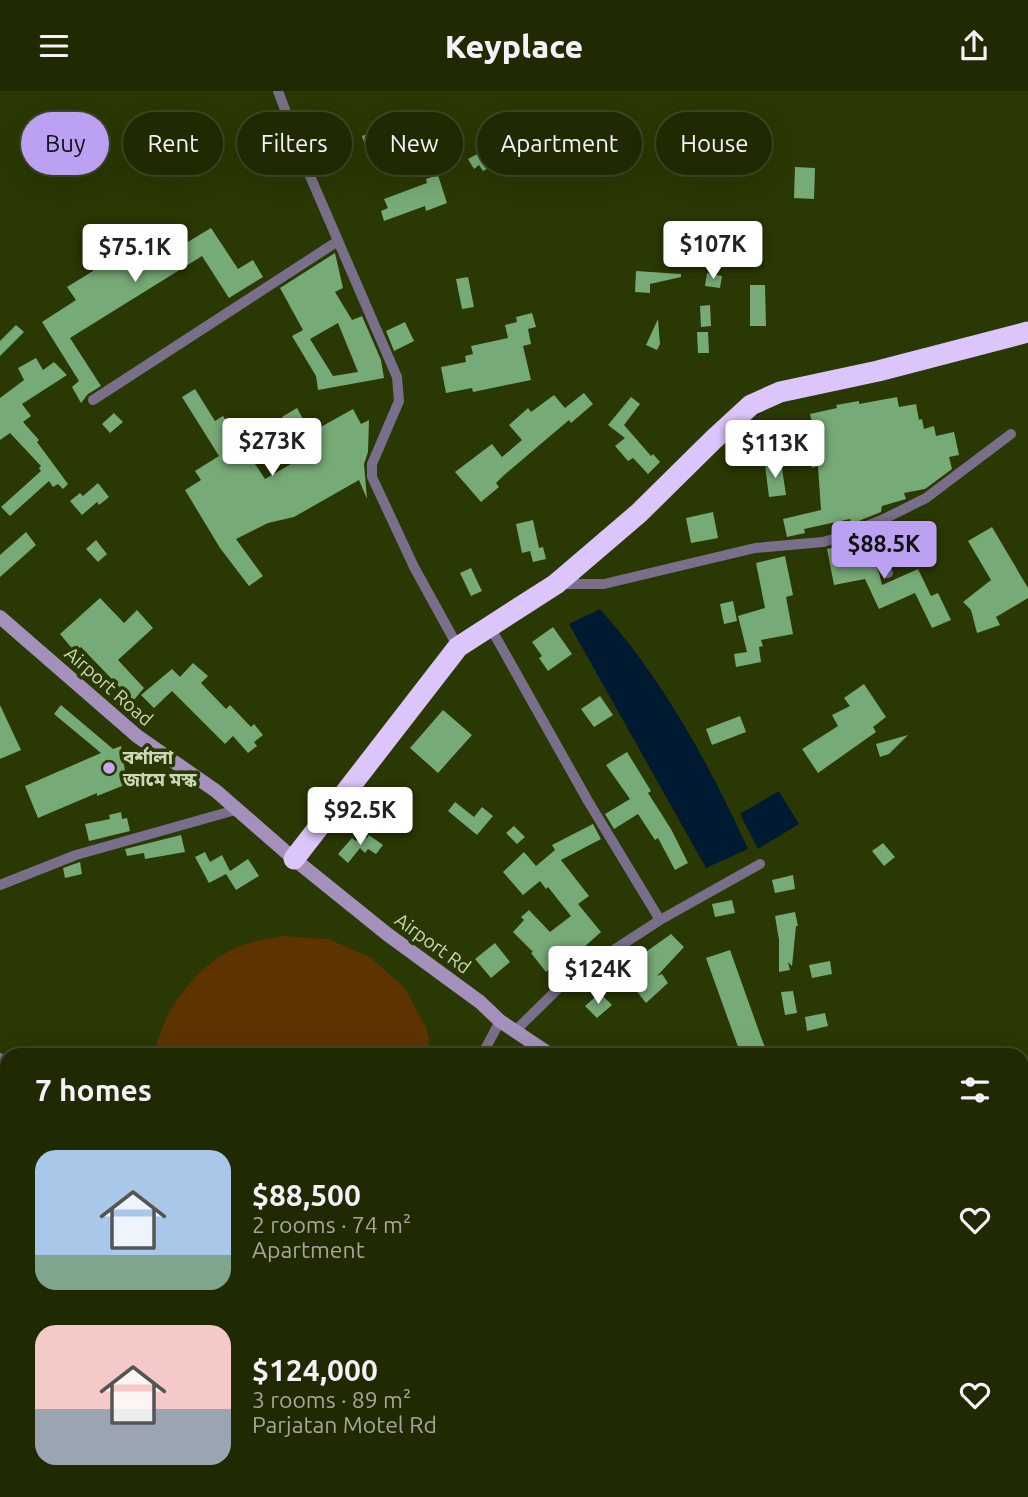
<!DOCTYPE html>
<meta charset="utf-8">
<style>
body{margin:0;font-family:Ubuntu,"Noto Sans Bengali",sans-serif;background:#2d3611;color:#f1f3f6;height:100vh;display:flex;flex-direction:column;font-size:26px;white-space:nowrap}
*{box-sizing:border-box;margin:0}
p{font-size:23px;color:#a2a799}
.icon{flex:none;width:38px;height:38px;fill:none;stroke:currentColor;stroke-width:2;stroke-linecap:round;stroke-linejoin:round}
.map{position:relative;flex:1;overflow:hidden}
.drawer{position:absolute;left:0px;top:957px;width:1029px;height:450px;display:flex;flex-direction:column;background:#202a02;border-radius:21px 21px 0 0;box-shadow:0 7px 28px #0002,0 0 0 2px #3d4624}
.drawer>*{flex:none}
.top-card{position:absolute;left:21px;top:21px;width:987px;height:63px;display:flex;gap:14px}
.price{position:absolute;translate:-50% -60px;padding:0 16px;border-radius:7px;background:#fff;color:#222;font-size:23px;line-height:46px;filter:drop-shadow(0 2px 4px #0008)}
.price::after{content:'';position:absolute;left:50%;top:42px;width:21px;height:16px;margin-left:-10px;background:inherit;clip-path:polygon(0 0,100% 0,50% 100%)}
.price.current{background:#bca0f2;color:#111}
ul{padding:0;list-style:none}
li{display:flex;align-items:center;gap:21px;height:175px;padding:0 35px}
li span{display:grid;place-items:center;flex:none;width:196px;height:140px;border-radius:21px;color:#555}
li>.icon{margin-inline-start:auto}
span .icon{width:84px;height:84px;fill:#fffc;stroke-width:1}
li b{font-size:30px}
h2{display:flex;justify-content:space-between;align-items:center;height:84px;padding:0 35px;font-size:30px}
.tag{padding:0 24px;border-radius:32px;background:#202a02;box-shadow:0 7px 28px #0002,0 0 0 2px #3d4624;font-size:24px;line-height:63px}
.tag.current{background:#bca0f2;color:#111}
header{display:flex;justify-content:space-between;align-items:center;height:91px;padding:0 35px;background:#202a02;font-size:32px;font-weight:800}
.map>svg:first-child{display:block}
</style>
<header><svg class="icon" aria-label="menu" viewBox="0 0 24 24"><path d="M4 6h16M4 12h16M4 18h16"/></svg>Keyplace<svg class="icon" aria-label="share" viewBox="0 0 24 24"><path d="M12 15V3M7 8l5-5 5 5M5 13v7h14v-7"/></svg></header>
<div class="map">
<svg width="1028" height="1406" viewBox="0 0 1028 1406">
<rect width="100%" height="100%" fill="#2a3803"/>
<path fill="#5d3400" d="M283,845L328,848L370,866L404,896L426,936L432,964H155C161,920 198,872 240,855C253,850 269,848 283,845Z"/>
<path fill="#7b4c15" d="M519,1400H679L683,1406H513Z"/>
<path fill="#001b31" d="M600,518C663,588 709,673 748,758L706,777L569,533Z
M779,700L799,733L758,758L740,723Z
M532,1400H598L599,1406H521V1403Z"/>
<path fill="#76aa76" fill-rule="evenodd" d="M400,30L406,45L367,60L362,45Z
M490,56L499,70L483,80L479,74L474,78L468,68Z
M568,58L589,60L588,74L567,73Z
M795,76L815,77L814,108L794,107Z
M438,84L447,112L426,120L425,115L384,130L381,120L388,117L384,108L427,92L426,88Z
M211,137L238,178L253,169L263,186L229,207L202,165L70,247L101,295L88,303L81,312L72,296L79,290L42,231L76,209L67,196L93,180L89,147L178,139L186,152Z
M335,162L343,197L335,201L352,229L362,225L381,269L384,287L318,299L316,285L292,245L303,239L280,197ZM338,232L358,281L333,285L310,248Z
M636,180L681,183V186L650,193V202L635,201Z
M707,182L722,185L720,197L705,195Z
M468,186L474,216L462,218L456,188Z
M750,194H765L766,235H750Z
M710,214L711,235L701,236L700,215Z
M532,222L536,236L528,238L531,253L523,255L531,289L473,301L472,297L446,302L441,276L466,271L465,265L473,263L471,255L508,247L505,234L517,231L516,226Z
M658,228L660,253L657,259L646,254Z
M405,231L414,250L394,260L386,240Z
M16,234L24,241L0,265V250Z
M697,241H708L709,262H698Z
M36,267L43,279L54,271L67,284L22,313L31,325L23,331L39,349L37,351L68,393L63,398L58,393L53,396L49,390L10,425L1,416L41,380L39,377L41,375L10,342L0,349V307L24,289L18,277Z
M195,298L215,330L223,325L265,388L305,365L282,326L297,317L309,339L317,334L319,337L353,318L361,333L369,329L368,361L364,373L367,408L359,389L294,426L268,432L236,448L263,485L249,495L220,457L185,399L201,389L195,380L219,365L182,306Z
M584,302L593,313L571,332L569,329L503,385L496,392L499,396L481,411L455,381L492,353L502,366L522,349L509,334L528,317L531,321L554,304L565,317Z
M631,306L640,313L624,334L651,365L653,363L660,371L648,383L633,367L628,370L615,355L625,347L608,334Z
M897,306L899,316L916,313L919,329L922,328L924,338L934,335L936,345L954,341L959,364L949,366L952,378L925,398L904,402L906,408L882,415L881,421L851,433L850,428L804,438L805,442L787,446L783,428L821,419L818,375L812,377L807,352L816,350L810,323L837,317L836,314L859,310V313Z
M114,322L123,331L110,342L102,333Z
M781,371L786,404L769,406L765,374Z
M98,392L109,406L99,414L97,411L82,424L70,410L80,402L83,405Z
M713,421L718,447L691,452L686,427Z
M533,429L539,457L543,456L546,468L533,471L530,460L522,462L516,433Z
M992,436L1028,497V507L996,526L1000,534L977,542L971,519L963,511L991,489L968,450Z
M26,441L36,454L0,486V464Z
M96,449L107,463L98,471L86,458Z
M864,449L873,474L875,473L879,482L882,494L918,478L931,505L938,502L951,529L932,537L915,502L879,518L865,488L834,494L827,458Z
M785,465L793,504L786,506L793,543L761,549L763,555L759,556L761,571L736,576L734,563L747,561L738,525L765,517L756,472Z
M471,477L482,500L471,505L460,482Z
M100,507L124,532L137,519L153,537L118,569L144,597L133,610L81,556L75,561L60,543Z
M733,510L737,530L724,533L720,513Z
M553,536L572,563L548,580L539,567L542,565L532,551Z
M193,572L208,585L201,592L226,618L230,614L251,636L254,633L263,644L254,651L257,655L248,662L233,645L225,653L172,600L154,617L141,604L172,578L180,586Z
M864,593L886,626L873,636L876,641L818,682L802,658L838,635L832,624L850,615L844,607Z
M600,605L613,624L594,636L581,618Z
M0,614L21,659L0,668Z
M61,614L113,658L121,655L127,693L97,705V702L38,727L25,695L101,662L54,623Z
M443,619L472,644L438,682L410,657Z
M740,625L746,641L712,654L706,638Z
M908,644L889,663L880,666L876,653Z
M627,661L651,700L648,702L671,738L688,772L675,779L658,747L655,749L638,723L614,738L605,723L630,708L606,674Z
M455,711L474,726L482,716L493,725L477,744L448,720Z
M121,721L122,728L127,727L130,740L89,750L85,733L110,728L109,724Z
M593,733L601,748L561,769L589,805L578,813L601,841L574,865L570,860L546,881L531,862L533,861L513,841L524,829L521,826L529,819L550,841L571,825L548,796L546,798L540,790L523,804L503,781L524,761L536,775L555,759L552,754Z
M514,735L525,746L517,753L506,742Z
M362,743L367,747L369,744L383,754L376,763L368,758L365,762L360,757L348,772L338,763L352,747L356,750Z
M181,744L185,761L145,768L144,762L127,765L125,758Z
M883,752L895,766L884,775L872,760Z
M205,761L210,771L222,764L230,780L248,768L259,785L236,799L226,783L209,792L195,766Z
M80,771L82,783L65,787L63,777Z
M793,784L795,798L775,802L772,789Z
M732,809L735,822L715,826L712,813Z
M795,821L798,835H796L792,875L788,871L790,879L779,881V849L775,825Z
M671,843L684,856L657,885L662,883L668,892L646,912L631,893L626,896L613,880L623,873L625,876L641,860L643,863Z
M495,852L510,871L491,887L475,868Z
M730,859L761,946L768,964H741L706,867Z
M830,870L832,883L812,887L809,874Z
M793,900L797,922L785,924L781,901Z
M600,902L612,914L597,927L585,915Z
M825,922L828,935L807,940L805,926Z"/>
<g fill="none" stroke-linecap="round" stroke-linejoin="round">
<path stroke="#7a6f8a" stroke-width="5" d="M1022,1165L1028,1168
M1022,1320L1028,1326"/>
<path stroke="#7a6f8a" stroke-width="10" d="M278,0L310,85L397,286L399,310L372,373V386L414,476L458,556
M93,309L338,150
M866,435L888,482
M559,493H604L755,457L823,451L840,446L884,428L926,407L1011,343
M489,534L588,710L660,829
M0,794L76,764L239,718
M516,939L566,890L660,829L760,773
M482,964L500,930
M0,967L7,975
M0,1377L7,1376
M113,1400L121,1406
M243,1400L248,1406
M484,1400L485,1406"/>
<path stroke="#a390bb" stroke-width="14" d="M0,526L137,645L216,700L294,768L387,843L480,911L500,930L551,964
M989,1400L991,1406"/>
<path stroke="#dcc5fa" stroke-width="21" d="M294,768L458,556L556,493L639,422L714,348L751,314L780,301L878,280L1028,241"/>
</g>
<circle fill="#c7a6ef" stroke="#2a3803" stroke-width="2.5" cx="109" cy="677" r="7"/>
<g text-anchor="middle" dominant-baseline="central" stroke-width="7" stroke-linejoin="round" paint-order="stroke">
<g font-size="19" fill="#ccd9b7" stroke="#2a3803">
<text transform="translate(109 595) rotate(41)">Airport Road</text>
<text transform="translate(433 852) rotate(36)">Airport Rd</text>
</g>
<g font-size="19" font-weight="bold" fill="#ccd9b7" stroke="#2a3803" text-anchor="start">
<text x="123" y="666">বর্শালা<tspan x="123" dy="22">জামে মস্ক</tspan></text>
</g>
</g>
</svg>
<b class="price" style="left:713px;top:190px">$107K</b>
<b class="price" style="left:135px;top:193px">$75.1K</b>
<b class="price" style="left:272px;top:387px">$273K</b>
<b class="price" style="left:775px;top:389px">$113K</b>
<b class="price current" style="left:884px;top:490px">$88.5K</b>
<b class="price" style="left:360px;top:756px">$92.5K</b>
<b class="price" style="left:598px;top:915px">$124K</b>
<div class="top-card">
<a class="tag current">Buy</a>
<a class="tag">Rent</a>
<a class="tag">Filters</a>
<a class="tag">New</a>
<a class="tag">Apartment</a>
<a class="tag">House</a>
</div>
<section class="drawer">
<h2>7 homes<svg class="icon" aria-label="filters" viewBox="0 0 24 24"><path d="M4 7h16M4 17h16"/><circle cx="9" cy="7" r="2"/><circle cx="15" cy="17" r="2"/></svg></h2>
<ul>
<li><span style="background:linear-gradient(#a9c7e8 75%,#7fa58c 0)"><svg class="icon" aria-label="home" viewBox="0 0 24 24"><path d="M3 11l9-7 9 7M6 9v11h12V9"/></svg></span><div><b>$88,500</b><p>2 rooms · 74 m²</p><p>Apartment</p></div><svg class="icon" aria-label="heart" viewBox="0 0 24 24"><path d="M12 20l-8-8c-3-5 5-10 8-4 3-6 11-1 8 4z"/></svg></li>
<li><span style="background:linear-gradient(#f6c9c9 60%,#9aa5b1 0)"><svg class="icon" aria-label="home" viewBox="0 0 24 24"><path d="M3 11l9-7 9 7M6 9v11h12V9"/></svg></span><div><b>$124,000</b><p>3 rooms · 89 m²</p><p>Parjatan Motel Rd</p></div><svg class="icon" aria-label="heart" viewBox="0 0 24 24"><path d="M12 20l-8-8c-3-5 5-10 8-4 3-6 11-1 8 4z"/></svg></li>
</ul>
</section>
</div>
